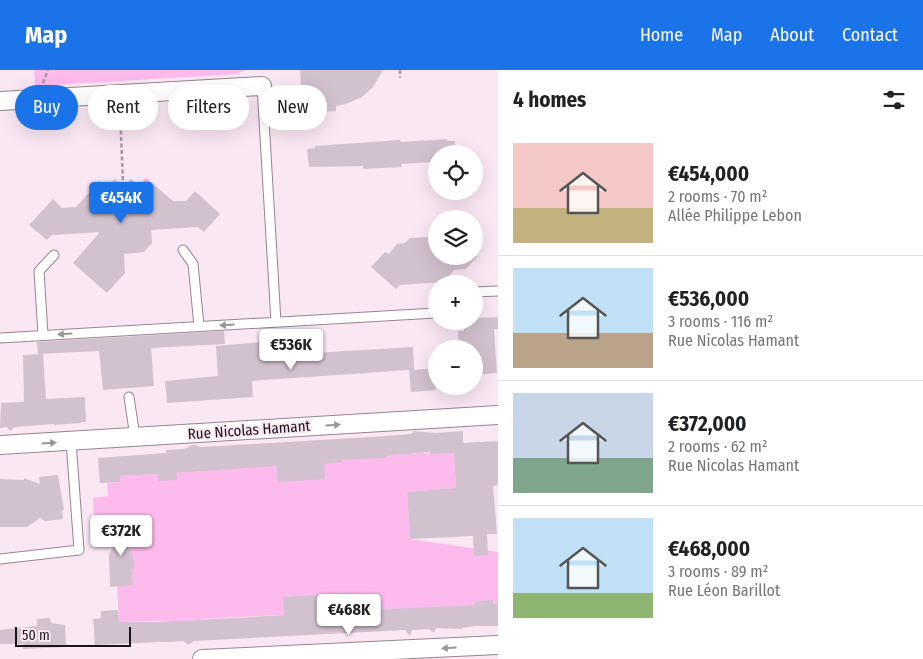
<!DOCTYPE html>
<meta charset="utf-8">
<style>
body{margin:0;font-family:"Fira Sans Condensed",sans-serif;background:#f2f2f2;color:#202124;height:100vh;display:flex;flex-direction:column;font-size:19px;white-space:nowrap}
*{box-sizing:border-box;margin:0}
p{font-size:16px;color:#757577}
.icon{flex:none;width:28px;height:28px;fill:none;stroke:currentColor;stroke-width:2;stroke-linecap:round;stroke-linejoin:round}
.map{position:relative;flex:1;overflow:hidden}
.details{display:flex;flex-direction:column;background:#fff;width:425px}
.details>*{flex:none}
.guide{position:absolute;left:15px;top:15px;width:408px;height:45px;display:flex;gap:10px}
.fabs{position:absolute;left:428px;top:75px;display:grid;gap:10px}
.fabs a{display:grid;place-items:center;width:55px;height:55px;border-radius:50%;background:#fff;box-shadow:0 5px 20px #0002;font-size:25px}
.scale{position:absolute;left:15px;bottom:12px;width:116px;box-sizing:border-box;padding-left:5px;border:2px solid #1c151a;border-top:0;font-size:14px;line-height:18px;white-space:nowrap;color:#1c151a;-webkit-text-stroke:4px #f9e7f4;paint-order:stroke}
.price{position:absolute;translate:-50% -42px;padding:0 11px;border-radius:5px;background:#fff;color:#222;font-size:16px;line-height:32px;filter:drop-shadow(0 1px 2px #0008)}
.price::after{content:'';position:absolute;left:50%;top:30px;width:15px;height:11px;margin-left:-8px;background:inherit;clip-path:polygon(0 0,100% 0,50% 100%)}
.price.selected{background:#1a73e8;color:#fff}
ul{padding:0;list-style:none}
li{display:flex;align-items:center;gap:15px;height:125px;padding:0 15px}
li+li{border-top:1px solid #e0e0e0}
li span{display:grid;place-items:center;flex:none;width:140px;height:100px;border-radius:0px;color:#555}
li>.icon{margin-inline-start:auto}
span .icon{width:60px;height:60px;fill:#fffc;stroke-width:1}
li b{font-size:21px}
h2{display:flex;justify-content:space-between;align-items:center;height:60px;padding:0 15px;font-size:21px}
.chip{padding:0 18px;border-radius:22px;background:#fff;box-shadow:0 5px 20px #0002;font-size:18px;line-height:45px}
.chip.selected{background:#1a73e8;color:#fff}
header{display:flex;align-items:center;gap:30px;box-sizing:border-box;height:70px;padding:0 25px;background:#1a73e8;color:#fff}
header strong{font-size:24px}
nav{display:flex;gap:28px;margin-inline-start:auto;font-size:18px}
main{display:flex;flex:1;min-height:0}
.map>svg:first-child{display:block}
</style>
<header>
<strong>Map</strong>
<nav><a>Home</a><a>Map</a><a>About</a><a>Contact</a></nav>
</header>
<main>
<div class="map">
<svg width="498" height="589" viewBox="0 0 498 589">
<rect width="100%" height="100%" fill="#f9e7f4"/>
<path fill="#fdbaed" d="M34,0H245L237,4L35,16Z
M422,383H454L456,418L407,422L410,469L498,482V534L201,549V550L182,551L183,571L165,572L164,551L119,552L117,516L133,515L132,500L134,499V493L129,480L127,447L94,451L93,428L108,426L107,413L120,412V406L158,404V411L176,406V403L233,399L275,393L276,400L285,399L342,389Z"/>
<path fill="#d2c1ce" d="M300,0H383L373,17L362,27L346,34L336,36V41L305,43L304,18H301Z
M447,69V71H455L456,84H436V92L401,94L402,97L363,99V96L309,97L307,79L315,78V76L400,70L401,72Z
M146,108L173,131H186L195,121L220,144L204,162L198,157L151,160L152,173L144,182L124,184L125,203L107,223L73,193L100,162L52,165L47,170L29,155L53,129L62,138L76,137L99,111L107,118L115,109L123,117L131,109L139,116Z
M431,167L436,171V186H478L466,199L454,200L444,212L400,215L396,219L371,197L385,182L389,184L397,174L405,173L410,168Z
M498,247V259H494L497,303L474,305V279H459L458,261H464L463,251H474V248Z
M224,261L225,274L151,278L154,316L103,320L99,281L38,284L37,272Z
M262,272L263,286L413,277L414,300L436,298V320L411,322L409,300L252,311L253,327L167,333L165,311L218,306L216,276Z
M43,284L46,329L85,327L86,352H81V353L54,355V354L15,357L10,361L7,357L0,358L1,333L24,332L23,285Z
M414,361L435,363L463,361V373L498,371V415L493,416L497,464H487L488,485L474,486L473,466L410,469L407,422L456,418L454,383L430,384V382L386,386V388L342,390V392L324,394L325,409L278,412L276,396L176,403L177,410L158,411V404L120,406V412L100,413L98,388L166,383V380L184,379L192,375H196L200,377L220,376L371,367L411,364Z
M58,405L64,440H62L63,449L45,451L40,448L27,457H0V409L24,410V408L40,414L39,407Z
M127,452L129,480H131L134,492V499L132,500L133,515L110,517L109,484L113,478L111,455L112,453Z
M347,523L348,541L474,535V532L493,530V534H498V556H475L462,558V559L436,558L434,563L429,559L412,560L410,566L405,560L194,571L188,575L183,571L95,575L93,549L101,548V541L118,540L119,552H164L284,545L283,527Z
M50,548L51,553L65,555L66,577L23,579V574H0V560L37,556V549Z"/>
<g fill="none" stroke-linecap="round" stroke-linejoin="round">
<defs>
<path id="lane" d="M262,16L276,252
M183,180L193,194L199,256
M474,222L498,221
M43,265L39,201L54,185
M0,268L436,243
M129,327L135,367
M0,489L79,480L71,371"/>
<path id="street" d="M0,31L262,16
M0,375L498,345
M202,589L498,575"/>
</defs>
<use href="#lane" stroke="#968591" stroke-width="11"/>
<use href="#street" stroke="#968591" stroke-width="20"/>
<path stroke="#a799a3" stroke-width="2.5" stroke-dasharray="4 2.5" stroke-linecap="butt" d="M400,0V8
M43,13L48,0
M120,41L123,112"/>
<use href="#lane" stroke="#fff" stroke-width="9"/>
<use href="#street" stroke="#fff" stroke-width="18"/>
</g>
<defs><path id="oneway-solid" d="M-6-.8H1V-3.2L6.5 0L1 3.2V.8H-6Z" transform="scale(1.25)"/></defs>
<g fill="#999698">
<use href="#oneway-solid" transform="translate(227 255) rotate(177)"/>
<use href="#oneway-solid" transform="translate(65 264) rotate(177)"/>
<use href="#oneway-solid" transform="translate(333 355) rotate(-4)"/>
<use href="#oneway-solid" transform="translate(49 373) rotate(-3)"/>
<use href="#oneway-solid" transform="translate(449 578) rotate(177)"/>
</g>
<g text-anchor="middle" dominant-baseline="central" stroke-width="4" stroke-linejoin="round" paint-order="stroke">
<g font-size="15" fill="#1c151a" stroke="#f9e7f4">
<text transform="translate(249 360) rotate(-4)">Rue Nicolas Hamant</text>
</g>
</g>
</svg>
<div class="fabs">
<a><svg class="icon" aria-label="locate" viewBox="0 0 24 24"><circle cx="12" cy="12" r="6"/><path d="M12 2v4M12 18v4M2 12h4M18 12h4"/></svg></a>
<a><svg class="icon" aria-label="layers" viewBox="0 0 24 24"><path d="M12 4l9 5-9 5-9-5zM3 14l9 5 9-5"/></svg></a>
<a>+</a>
<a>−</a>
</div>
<div class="scale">50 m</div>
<b class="price selected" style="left:121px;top:154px">€454K</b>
<b class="price" style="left:291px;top:301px">€536K</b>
<b class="price" style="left:121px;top:487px">€372K</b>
<b class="price" style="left:349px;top:566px">€468K</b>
<div class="guide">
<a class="chip selected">Buy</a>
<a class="chip">Rent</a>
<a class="chip">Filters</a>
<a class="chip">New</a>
</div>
</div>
<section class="details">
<h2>4 homes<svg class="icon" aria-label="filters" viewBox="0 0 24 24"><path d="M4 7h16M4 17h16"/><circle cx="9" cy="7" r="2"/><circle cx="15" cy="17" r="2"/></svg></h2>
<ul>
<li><span style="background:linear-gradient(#f6c9c9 65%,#c2b280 0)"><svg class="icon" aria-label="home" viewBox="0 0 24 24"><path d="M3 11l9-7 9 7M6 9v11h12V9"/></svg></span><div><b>€454,000</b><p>2 rooms · 70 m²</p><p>Allée Philippe Lebon</p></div></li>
<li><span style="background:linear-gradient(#bfe0f5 65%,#b9a48a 0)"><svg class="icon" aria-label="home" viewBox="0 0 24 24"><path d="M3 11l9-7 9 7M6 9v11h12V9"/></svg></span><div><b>€536,000</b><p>3 rooms · 116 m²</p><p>Rue Nicolas Hamant</p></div></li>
<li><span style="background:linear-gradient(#c9d6e8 65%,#7fa58c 0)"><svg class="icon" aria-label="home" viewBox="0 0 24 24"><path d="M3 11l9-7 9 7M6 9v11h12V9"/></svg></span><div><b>€372,000</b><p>2 rooms · 62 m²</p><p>Rue Nicolas Hamant</p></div></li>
<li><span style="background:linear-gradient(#bfe0f5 75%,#8fb573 0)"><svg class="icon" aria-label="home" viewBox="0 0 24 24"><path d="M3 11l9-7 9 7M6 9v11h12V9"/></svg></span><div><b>€468,000</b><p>3 rooms · 89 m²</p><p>Rue Léon Barillot</p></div></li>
</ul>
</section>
</main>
